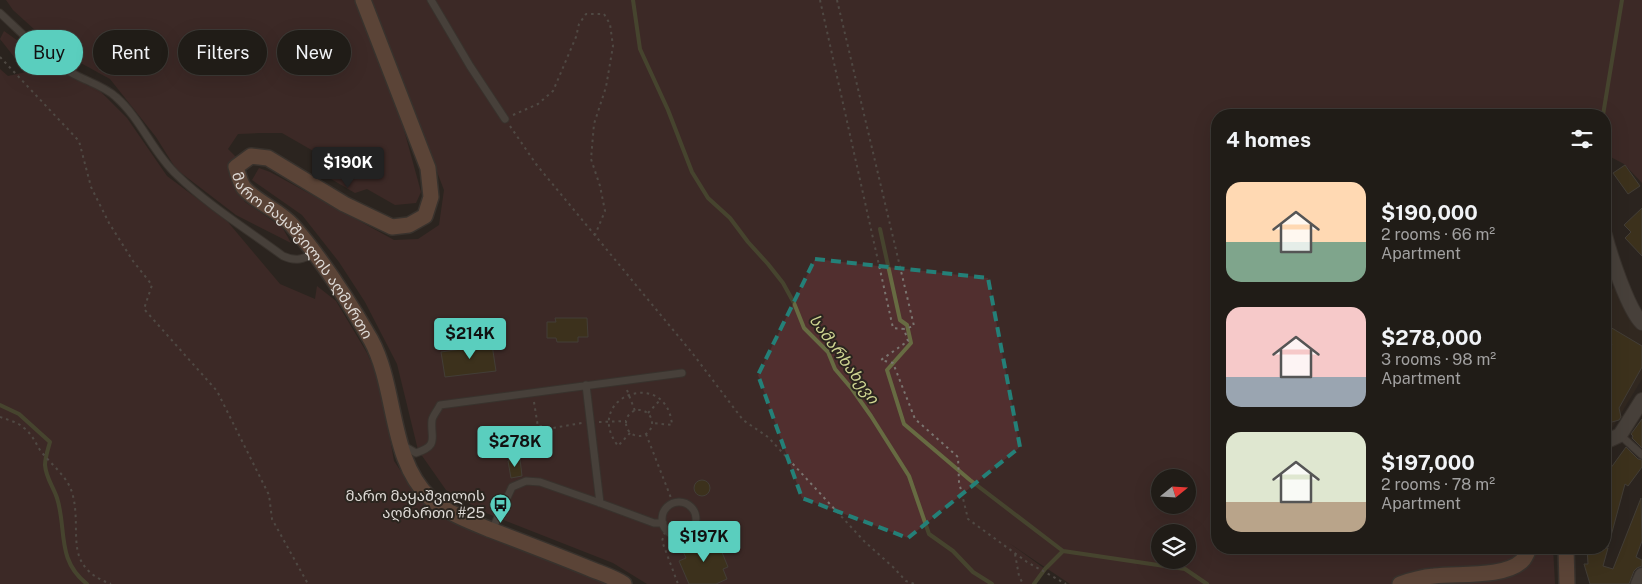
<!DOCTYPE html>
<meta charset="utf-8">
<style>
body{margin:0;font-family:"Public Sans","Noto Sans Georgian",sans-serif;background:#2d2924;color:#f1f3f6;height:100vh;display:flex;flex-direction:column;font-size:19px;white-space:nowrap}
*{box-sizing:border-box;margin:0}
p{font-size:16px;color:#a2a1a1}
.icon{flex:none;width:28px;height:28px;fill:none;stroke:currentColor;stroke-width:2;stroke-linecap:round;stroke-linejoin:round}
.map{position:relative;flex:1;overflow:hidden}
.details{position:absolute;left:1211px;top:109px;width:400px;height:445px;display:flex;flex-direction:column;background:#201c17;border-radius:20px;box-shadow:0 5px 20px #0002,0 0 0 1px #3d3a36}
.details>*{flex:none}
.guide{position:absolute;left:15px;top:30px;width:475px;height:45px;display:flex;gap:10px}
.needle{width:32px;rotate:72deg}
.controls{position:absolute;left:1151px;top:469px;display:grid;gap:10px}
.controls a{display:grid;place-items:center;width:45px;height:45px;border-radius:50%;background:#201c17;box-shadow:0 5px 20px #0002,0 0 0 1px #3d3a36;font-size:25px}
.price{position:absolute;translate:-50% -42px;padding:0 11px;border-radius:5px;background:#5acebe;color:#111;font-size:16px;line-height:32px;filter:drop-shadow(0 1px 2px #0008)}
.price::after{content:'';position:absolute;left:50%;top:30px;width:15px;height:11px;margin-left:-8px;background:inherit;clip-path:polygon(0 0,100% 0,50% 100%)}
.price.active{background:#222;color:#fff}
ul{padding:0;list-style:none}
li{display:flex;align-items:center;gap:15px;height:125px;padding:0 15px}
li span{display:grid;place-items:center;flex:none;width:140px;height:100px;border-radius:15px;color:#555}
li>.icon{margin-inline-start:auto}
span .icon{width:60px;height:60px;fill:#fffc;stroke-width:1}
li b{font-size:21px}
h2{display:flex;justify-content:space-between;align-items:center;height:60px;padding:0 15px;font-size:21px}
.pill{padding:0 18px;border-radius:22px;background:#201c17;box-shadow:0 5px 20px #0002,0 0 0 1px #3d3a36;font-size:18px;line-height:45px}
.pill.active{background:#5acebe;color:#111}
.map>svg:first-child{display:block}
</style>
<div class="map">
<svg width="1642" height="584" viewBox="0 0 1642 584">
<rect width="100%" height="100%" fill="#2b251f"/>
<path fill="#382d23" d="M1616,283L1625,310L1642,329V379L1609,433L1605,435V302Z"/>
<path fill="#512f2f" fill-rule="evenodd" d="M6,0H358L398,108L421,192L416,203L395,205L367,189L355,193L326,176L329,160L282,133H259L238,134L228,149L237,158L230,179L245,202L282,227L291,243L236,215L176,169L156,137L110,79L57,50L13,10Z
M371,0H1642V183L1624,164L1605,154V115H1218V548H1553L1555,584H1070L1009,543L1045,569L1034,584H647L613,563L486,513L446,490L418,450L397,364L365,302L339,262L302,215L252,180L259,168L270,172L394,240L418,239L439,225L444,190ZM1160,478H1188V505H1160ZM1160,532H1188V560H1160Z
M4,31L25,46L101,92L127,118L167,176L227,221L280,284L315,299L317,286L336,301L367,353L380,383L394,461L406,479L430,504L614,584H0V69L8,76L26,72L0,39Z"/>
<g fill="none" stroke-linecap="round" stroke-linejoin="round">
<path stroke="#676b42" stroke-width="4" d="M633,0L640,49L668,110L692,172L708,198L730,218L748,242L768,264L783,283L794,303L804,328L828,352L835,369L852,389L871,416L909,476L929,534L953,551L973,572L992,584
M1603,115L1622,0
M880,229L900,320L907,325L911,343L887,370L904,424L970,480L1063,551
M0,405L19,414L50,442C48,449 45,458 45,465C46,478 53,486 57,498C67,529 56,560 87,584
M1034,584L1045,569L1063,551L1185,569L1207,584"/>
</g>
<path fill="#50411a" stroke="#5f5c53" d="M1625,165L1640,186L1628,194L1613,173Z
M1642,208V256L1625,238L1631,232L1624,225Z
M555,318H587L588,337H578V342H557L556,338H547V322H556Z
M1605,324L1642,346V367L1619,408L1621,417L1619,420L1605,424V357L1612,344L1605,339Z
M491,338L496,371L445,377L441,352L481,346L480,340Z
M1642,419V448L1632,438L1633,436L1631,434Z
M1626,447L1638,459L1642,460V467L1628,486L1625,484L1608,547L1605,546V476Z
M520,459L522,476L511,478L508,461Z
M694 488a8 8 0 1 1 16 0a8 8 0 1 1-16 0Z
M1641,498L1642,541L1636,557L1642,560V566L1637,568L1634,571L1629,584H1590L1584,564H1588L1587,548H1608L1603,566L1613,569Z
M707,537L710,543L717,540L728,567L723,569L727,579L716,584H689L679,561L686,558L682,549Z"/>
<g fill="none" stroke-linecap="round" stroke-linejoin="round">
<defs>
<path id="lane" d="M431,0L470,66L505,119
M0,13C22,33 44,57 70,72C85,81 103,85 116,97C141,119 153,153 177,175C209,206 248,230 283,256C296,262 303,259 316,253
M586,385L600,503
M1620,435L1642,455
M402,445L416,453C440,445 430,438 432,420C433,415 438,410 440,405L682,373
M662 519a17 17 0 1 1 34 0a17 17 0 1 1-34 0Z
M492,530L512,487L526,481L540,482L600,503L654,523H663"/>
<path id="street" d="M1605,235C1610,254 1628,310 1642,323
M1605,442L1620,435L1642,400
M1638,584L1642,575"/>
<g id="secondary">
<path id="s1" d="M363,0L428,168L431,197L425,216L409,225L392,227L344,204L268,158L251,156L236,167C238,173 240,183 244,188C257,203 279,210 292,225C323,260 348,300 371,340C397,388 389,460 430,498C447,513 471,522 491,530C525,543 559,556 593,570C603,574 615,578 624,584"/>
<path d="M1566,548L1567,584"/>
<path d="M1400,584C1411,580 1423,577 1434,576C1458,573 1504,578 1522,561C1526,557 1527,553 1529,548"/>
</g>
</defs>
<use href="#lane" stroke="#48433e" stroke-width="9"/>
<use href="#street" stroke="#48433e" stroke-width="16"/>
<use href="#secondary" stroke="#48433e" stroke-width="18"/>
<path stroke="#7a7570" stroke-width="2" stroke-dasharray="2.5 4" stroke-linecap="butt" d="M820,0L893,328L904,329L908,341L881,360L893,363L915,419L958,457L959,482L968,519L1027,562L1066,584
M837,0L914,326L904,329
M0,57L79,141L91,187L109,223L133,261L152,285L144,309L217,391L269,495L272,519L308,584
M513,115L538,104L553,91L576,37L579,24L586,14H604L610,24L613,46L606,87L594,124L591,159L600,186L605,211L595,235
M510,126L536,164L693,354L743,420L768,437L864,541L894,568L906,581L915,584
M627,390L635,411
M534,402L538,427
M626 423a13 13 0 1 1 26 0a13 13 0 1 1-26 0Z
M648,413L661,399
M0,417C8,420 18,422 24,428C32,434 35,442 40,450C51,465 69,477 73,496C82,533 62,566 111,584
M599,422L626,421
M536 432a6 6 0 1 1 12 0a6 6 0 1 1-12 0Z
M547,429L582,423
M630,433L618,446C581,397 667,366 672,425L652,423
M646,434L673,503
M665,532L662,541L678,584
M1015,554L1019,576L1023,584"/>
<use href="#lane" stroke="#69625b" stroke-width="7"/>
<use href="#street" stroke="#69625b" stroke-width="14"/>
<use href="#secondary" stroke="#946a55" stroke-width="15"/>
</g>
<path d="M0 0H1642V584H0ZM815,259L988,278L1020,447L908,538L802,498L758,375Z" fill="#2b251f" fill-opacity=".55" fill-rule="evenodd"/>
<path fill="none" stroke="#248078" stroke-width="4" stroke-dasharray="10 6" stroke-linejoin="round" d="M815,259L988,278L1020,447L908,538L802,498L758,375Z"/>
<defs>
<symbol id="bus-pin" viewBox="-11 -11 22 30"><path d="M0 17L-7.5 6A9.5 9.5 0 1 1 7.5 6Z" fill="#5acebe" stroke="#2b251f"/><path d="M-5-6H5V4H4V6H2V4H-2V6H-4V4H-5ZM-3.5-4V0h7V-4ZM-3.5 1.2v1.5H-2V1.2ZM2 1.2v1.5H3.5V1.2Z" fill="#111"/></symbol>
</defs>
<g fill-rule="evenodd">
<use href="#bus-pin" x="488" y="492" width="25" height="34"/>
</g>
<g text-anchor="middle" dominant-baseline="central" stroke-width="4" stroke-linejoin="round" paint-order="stroke">
<g font-size="15" fill="#ddd9d5" stroke="#2b251f">
<text stroke="none"><textPath href="#s1" startOffset="555">მარო მაყაშვილის აღმართი</textPath></text>
</g>
<g font-size="15" fill="#ddd9d5" stroke="#2b251f" text-anchor="end">
<text x="485" y="495">მარო მაყაშვილის<tspan x="485" dy="17">აღმართი #25</tspan></text>
</g>
<g font-size="16" font-style="italic" fill="#d0d692" stroke="#2b251f">
<text transform="translate(844 359) rotate(54)">სამარხახევი</text>
</g>
</g>
</svg>
<div class="controls">
<a><svg class="needle" viewBox="-14 -14 28 28"><path d="M0-13l5 13h-10z" fill="#e53935"/><path d="M0 13l5-13h-10z" fill="#a2a1a1"/></svg></a>
<a><svg class="icon" aria-label="layers" viewBox="0 0 24 24"><path d="M12 4l9 5-9 5-9-5zM3 14l9 5 9-5"/></svg></a>
</div>
<b class="price active" style="left:348px;top:189px">$190K</b>
<b class="price" style="left:470px;top:360px">$214K</b>
<b class="price" style="left:515px;top:468px">$278K</b>
<b class="price" style="left:704px;top:563px">$197K</b>
<div class="guide">
<a class="pill active">Buy</a>
<a class="pill">Rent</a>
<a class="pill">Filters</a>
<a class="pill">New</a>
</div>
<section class="details">
<h2>4 homes<svg class="icon" aria-label="filters" viewBox="0 0 24 24"><path d="M4 7h16M4 17h16"/><circle cx="9" cy="7" r="2"/><circle cx="15" cy="17" r="2"/></svg></h2>
<ul>
<li><span style="background:linear-gradient(#ffd9b3 60%,#7fa58c 0)"><svg class="icon" aria-label="home" viewBox="0 0 24 24"><path d="M3 11l9-7 9 7M6 9v11h12V9"/></svg></span><div><b>$190,000</b><p>2 rooms · 66 m²</p><p>Apartment</p></div></li>
<li><span style="background:linear-gradient(#f6c9c9 70%,#9aa5b1 0)"><svg class="icon" aria-label="home" viewBox="0 0 24 24"><path d="M3 11l9-7 9 7M6 9v11h12V9"/></svg></span><div><b>$278,000</b><p>3 rooms · 98 m²</p><p>Apartment</p></div></li>
<li><span style="background:linear-gradient(#dfe7d0 70%,#b9a48a 0)"><svg class="icon" aria-label="home" viewBox="0 0 24 24"><path d="M3 11l9-7 9 7M6 9v11h12V9"/></svg></span><div><b>$197,000</b><p>2 rooms · 78 m²</p><p>Apartment</p></div></li>
</ul>
</section>
</div>
